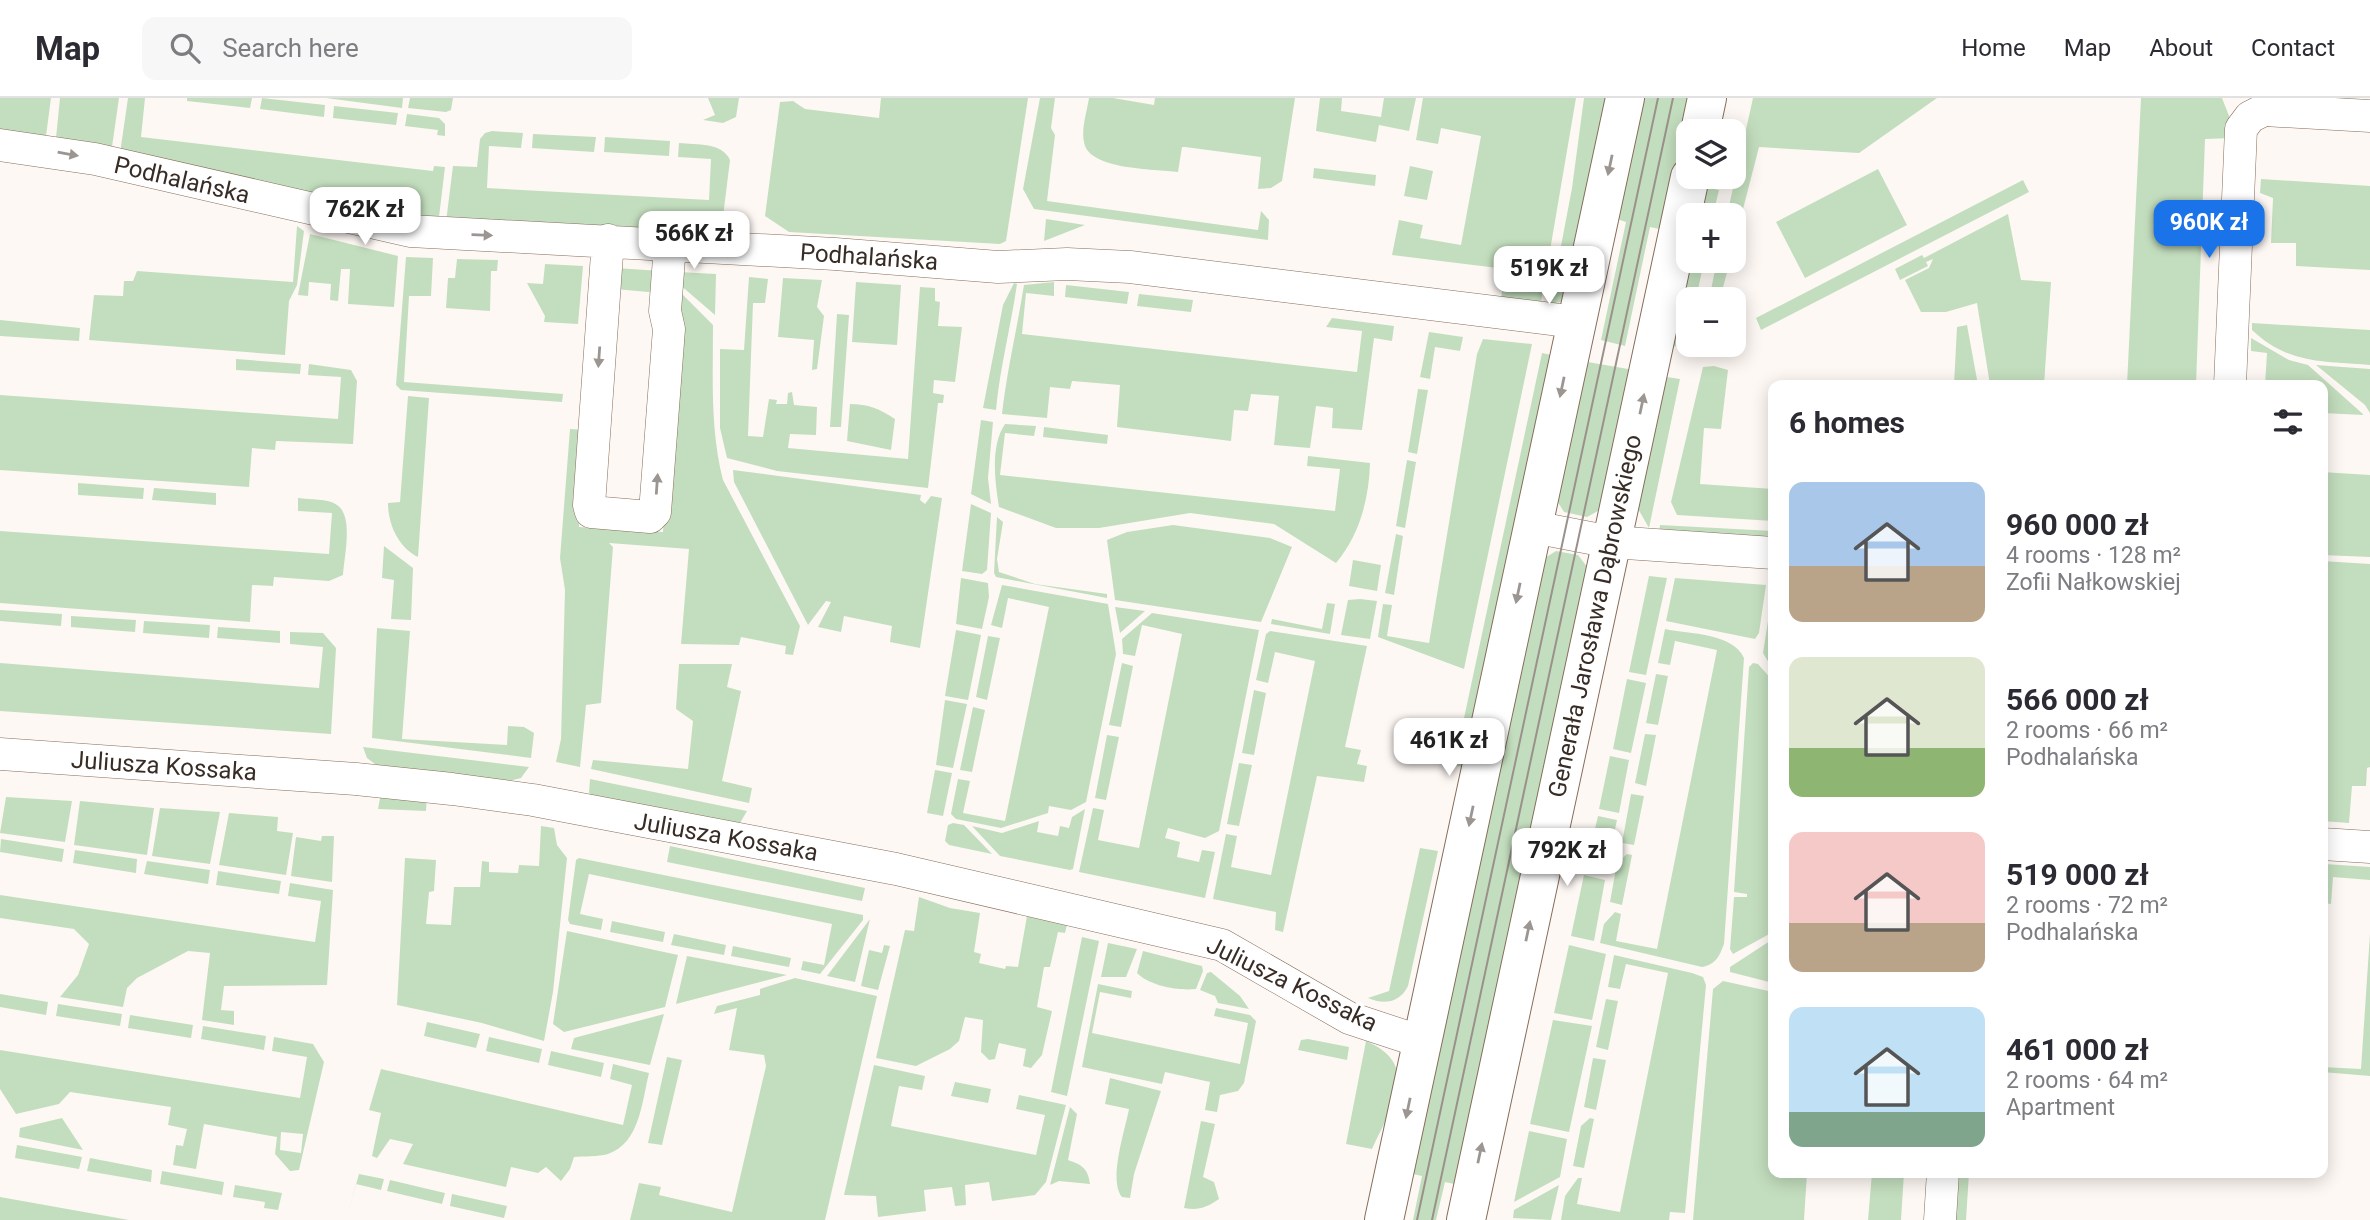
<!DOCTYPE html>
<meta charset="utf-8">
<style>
body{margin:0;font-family:Roboto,sans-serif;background:#f7f7f7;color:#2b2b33;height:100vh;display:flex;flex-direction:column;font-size:26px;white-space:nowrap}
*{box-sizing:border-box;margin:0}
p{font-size:23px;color:#7c7c81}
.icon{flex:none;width:38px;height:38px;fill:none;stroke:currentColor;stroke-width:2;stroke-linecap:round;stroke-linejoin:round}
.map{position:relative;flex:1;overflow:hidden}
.drawer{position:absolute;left:1768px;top:282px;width:560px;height:798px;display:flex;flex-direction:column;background:#fff;border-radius:14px;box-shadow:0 4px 18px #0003}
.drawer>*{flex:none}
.buttons{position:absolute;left:1676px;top:21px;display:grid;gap:14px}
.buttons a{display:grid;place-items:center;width:70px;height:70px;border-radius:14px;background:#fff;box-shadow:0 4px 18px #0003;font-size:35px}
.price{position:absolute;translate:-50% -60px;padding:0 16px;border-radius:14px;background:#fff;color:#222;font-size:23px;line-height:46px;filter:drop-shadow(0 2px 4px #0008)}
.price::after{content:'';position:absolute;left:50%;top:42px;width:21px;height:16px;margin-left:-10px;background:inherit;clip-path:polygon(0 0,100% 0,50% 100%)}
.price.active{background:#1a73e8;color:#fff}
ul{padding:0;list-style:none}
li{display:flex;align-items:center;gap:21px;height:175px;padding:0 21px}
li span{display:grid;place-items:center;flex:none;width:196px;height:140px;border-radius:14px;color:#555}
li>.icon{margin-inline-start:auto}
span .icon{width:84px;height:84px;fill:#fffc;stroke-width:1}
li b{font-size:30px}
h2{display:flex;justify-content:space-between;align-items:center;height:84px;padding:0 21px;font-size:30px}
header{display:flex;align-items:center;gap:42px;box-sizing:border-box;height:98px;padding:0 35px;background:#fff;border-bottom:2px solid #e1e1e2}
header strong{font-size:33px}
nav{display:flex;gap:38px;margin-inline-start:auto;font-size:24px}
.search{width:490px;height:63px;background:#f7f7f7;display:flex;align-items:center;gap:18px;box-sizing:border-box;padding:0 24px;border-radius:14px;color:#7c7c81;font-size:26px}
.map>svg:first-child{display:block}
</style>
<header>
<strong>Map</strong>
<div class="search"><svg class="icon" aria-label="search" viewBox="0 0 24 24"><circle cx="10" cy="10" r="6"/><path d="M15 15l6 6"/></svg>Search here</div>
<nav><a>Home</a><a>Map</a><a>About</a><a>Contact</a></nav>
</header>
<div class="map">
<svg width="2370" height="1122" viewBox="0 0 2370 1122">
<rect width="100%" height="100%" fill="#fef8f4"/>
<path fill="#c3debe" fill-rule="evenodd" d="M0,0H51L46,38L0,33Z
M60,0H119L112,49L56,40Z
M128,0H145L141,39L433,73L434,68L445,69L439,119L436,125L120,55Z
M187,0H252L250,10L187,3Z
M262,0L325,7L324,19L260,11Z
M326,0H403L402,10Z
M410,0H453L451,12L446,14L408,10Z
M708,0H739L736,19L723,25L703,22L715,17Z
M881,0H1028L1006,143L1000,146L789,134L765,118L780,4L793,3L805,11L879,20Z
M1040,0H1055L1051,30L1055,37L1047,103L1258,132L1261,113L1269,122L1268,142L1034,111L1023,91Z
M1089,0H1113L1154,7L1155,0H1295L1282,83L1271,90L1258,91L1261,59L1185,49H1182L1178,74C1154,71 1088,72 1084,44C1081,31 1087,13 1089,0Z
M1320,0H1342L1341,13L1381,19L1384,0H1416L1409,33L1379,27L1376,44L1316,33Z
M1423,0H1576L1546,176L1392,157L1399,122L1423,127L1420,140L1461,147L1481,38L1441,30L1438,46L1416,42Z
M1584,0H1610L1567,203L1550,206L1572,90Z
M1640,0H1693L1664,132L1650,129L1625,248L1601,242L1626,124L1614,120Z
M1753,0H1937L1859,55L1759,49L1734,146V117H1727Z
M2141,0H2222L2233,28L2234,40L2205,41L2196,287H2127Z
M334,8L398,15L396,27L333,20Z
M407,16L439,20L445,26V38L437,37L438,32L405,28Z
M492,33L523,35L521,50L489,48L487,90L709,102L711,61L678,59L679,45C697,47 722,44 730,62L721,135L446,124L453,68L477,69L480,41L485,35Z
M533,36L596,39L594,54L532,50Z
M605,39L670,43L669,58L604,54Z
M1410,68L1433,73L1427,102L1404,98Z
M1314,70L1376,77L1375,88L1313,80Z
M1878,71L1907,127L1805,180L1776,124Z
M2261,81L2370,88V172L2296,168V145H2271L2273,100L2260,95Z
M2023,82L2029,94L1761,232L1756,220Z
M1701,88L1719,92L1713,117H1694Z
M2008,116L2021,182L2051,184L2044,287H1990L1977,205L1946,214H1921L1905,182L1929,170L1933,161L1926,164L1928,168L1900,182L1895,171L1922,157L1924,160Z
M1046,121L1085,127L1044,143Z
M297,128L304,133L297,187L289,203L285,257L89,242L94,197L123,198L124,183H133L137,173L293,184Z
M310,136L398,158L394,209L348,206L350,171H341L338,203L330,202L331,186L309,184L308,198L298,197Z
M406,159L433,160L431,198H409L404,284L563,296L562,304L401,292L396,287Z
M457,161L498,162L497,173H491L490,213L446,210L448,180H455Z
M1689,163H1704L1696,201H1689L1686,250L1666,247Z
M1717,163H1730L1720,201H1709Z
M545,166L583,168L578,226L544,224L545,218L527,185L543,186Z
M616,170L661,173L659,195L615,191Z
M679,174L716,176L715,217L679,186Z
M749,179L768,181L765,205H753L748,338L763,339L769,301L777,302L776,306H787L788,295L792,294L794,307L817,309L816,337L790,336L788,350L908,361L920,189L935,190V203L940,204L938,228L962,229L955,284L934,282L933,295L944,297L943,305H938L928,390L777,373L727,360L720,330V251L744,252Z
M783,180L822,182L817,209L824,218L817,271L812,272L814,242L778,239Z
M1504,182L1543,188L1541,206L1501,200Z
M856,184L901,187L897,247L852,244Z
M1054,184V198L1026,195L1022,236L1357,274L1362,233L1326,229L1332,220L1394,228L1392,243L1374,240L1362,332L1332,330L1333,310L1316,308L1310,350L1274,347L1279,298L1251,296L1248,313L1234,312L1231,343L1117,329L1120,287L1072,283L1070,291L1050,289L1047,320L1002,316C1007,272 1017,231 1024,187Z
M1014,185L1017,186C1011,228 1000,269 996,312L983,310L1003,207Z
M1066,187L1129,194L1127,206L1065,199Z
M678,192L713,227C713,279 710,331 723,382L800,528L793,557L785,556L786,548L741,539L739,547L681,546L689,451L609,445L613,449L601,605L586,607L580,669L556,664L561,641L565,492L560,460L570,331L586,332L579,429L663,434Z
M1139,196L1193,202L1191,214L1137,208Z
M837,216L849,217L841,329H830Z
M0,222L80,230L79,243L0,238Z
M2252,225L2370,232V267C2324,263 2289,267 2252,232Z
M1967,227L1978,287H1954L1957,229Z
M1429,234L1463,239L1460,253L1435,249L1430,281L1420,279Z
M2251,240L2289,262L2308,267L2364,317L2322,315V287H2265L2267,255L2251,253Z
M1483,241L1532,246L1464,571L1378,539L1383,506L1392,507L1387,538L1429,545L1477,256Z
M1542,255L1556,258L1467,670L1454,667Z
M236,261L301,266L300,276L236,272Z
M1582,263L1634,272L1605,409L1587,419L1564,414L1554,398Z
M309,266L351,272L357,283L353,346L276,343L275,352L252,350L249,389L0,372V297L338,321L341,279L308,277Z
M2316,267L2370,271V315L2365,307Z
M1714,268L1728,272L1721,331L1704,330L1700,386L1773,391V423L1677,417L1671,404L1703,269Z
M1660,278L1680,281L1649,430L1637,409Z
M1418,291L1428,292L1417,356L1408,354Z
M408,298L429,300L418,459C398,449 388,426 388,405L400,404Z
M850,306C868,306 880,311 895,321L891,352L847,343Z
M981,322L993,324L988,380L991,406L971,396Z
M1005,326L1036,328L1034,338L1005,335L1000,377L1335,413L1340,371L1307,368L1308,358L1370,365C1369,402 1359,438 1336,465L1274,426L1190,415L1099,430H1056L999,409C995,384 990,348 1005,326Z
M1044,329L1108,337L1107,346L1043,339Z
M1407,362L1416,364L1405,430L1396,428Z
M733,372L921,397L920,402L925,406L931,398L942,400L920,550L890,544L892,528L844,518L841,534L818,529L831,504L826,503L808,527L734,384Z
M2322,374L2370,377V459L2322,457Z
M78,385L144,390L143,401L78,397Z
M154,390L216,395V407L152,402Z
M298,400C310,402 328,400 337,407C354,418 344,459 343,477L329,483L274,479L273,488L252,487L250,524L0,505V433L329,456L332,415L298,413Z
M971,406L991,415L987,472L982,476L962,473Z
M997,419L1003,424L997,461L999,474L1035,486L1107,496V500L996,479L994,475Z
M1173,427L1270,440L1292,449L1261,524L1115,502L1107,442L1127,434Z
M1660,427L1773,433V443L1659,435Z
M1396,436L1403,438L1394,497L1385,495Z
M384,448L413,470L411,522L391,521L394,482L382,480Z
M1556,453L1578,457L1591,474L1459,1087L1445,1084L1436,1122H1413L1422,1078L1408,1075L1540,463Z
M1353,462L1381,467L1377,493L1349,488Z
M2322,463L2370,466V669L2367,670L2366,688H2352L2349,725L2322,723Z
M1649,478L1667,480L1646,577L1629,574Z
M961,480L988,485L989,499L982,531L956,526Z
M1675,480L1766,487L1759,535L1755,541L1666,523Z
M1002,487L1108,506L1116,556L1086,704L1071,712L1049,708L1048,715L1001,730L956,721L951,716L958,681L970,683L963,715L1005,723L1049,509L1008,500L1002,530L991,527Z
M1773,491V572L1763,555Z
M1360,501L1377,503L1370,541L1341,537L1348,502Z
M1327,505L1335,506L1330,536L1271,526L1272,521L1322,531Z
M1115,509L1145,513L1120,535Z
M0,512L62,516L61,528L0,523Z
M1152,515L1259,532L1219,733L1205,740L1168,730L1165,740L1180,744L1177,759L1199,764L1202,752L1215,754L1205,800L1079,774L1093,710L1104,712L1098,742L1139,750L1182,536L1142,527L1135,558L1123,556L1122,541Z
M71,518L136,522L135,534L71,529Z
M144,523L210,527L209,540L143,535Z
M218,529L280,533V545L217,540Z
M377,530L410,533L402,641L507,647L508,628L524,629L534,635L531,660L372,640Z
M1665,531C1690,536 1733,535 1744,560L1724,846C1719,859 1716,866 1702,869L1600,845L1604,826L1615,814L1621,816L1616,843L1657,851L1717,552L1675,543L1670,567L1658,565Z
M956,532L981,537L968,602L945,598Z
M1270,533L1367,548L1345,649L1361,652L1357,666L1367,668L1364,684L1317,678L1283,834L1275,832L1276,814L1213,801L1226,736L1237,738L1231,769L1271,777L1315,563L1275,554L1268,585L1256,582L1266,536Z
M290,534L323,535L336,550L331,636L0,613V565L319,590L323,549L290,546Z
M988,538L1000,540L987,602L976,599Z
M1122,565L1133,568L1121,629L1109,627Z
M1753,565L1758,566L1773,583V834L1733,856L1730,851L1734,799H1747V796L1734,794L1749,569Z
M679,566H732L727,589L741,593L722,683L752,690L749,705L591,671L593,662L688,671L693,623L676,611Z
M1656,576L1668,578L1658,627L1646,625Z
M1627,581L1646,585L1631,655L1613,651Z
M1254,592L1266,595L1254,657L1242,655Z
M945,602L967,606L953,670L936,667Z
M973,609L985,612L972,674L960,672Z
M1645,636L1656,637L1646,688L1635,685Z
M1107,637L1119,639L1106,702L1095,700Z
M363,649L529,669L521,680L505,684L379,669L367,660Z
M1610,658L1629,662L1619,715L1599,711Z
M1239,665L1252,667L1239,728L1227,726Z
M935,672L952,675L943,718L927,715Z
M590,681L747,713L740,725L594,701L589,695Z
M1631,696L1644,698L1634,747L1622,745Z
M395,697L427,698L426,713L378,711L380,700Z
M6,699L72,703L65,744L0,735Z
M80,703L154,710L147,757L74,747Z
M160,710L220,714L210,766L152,758Z
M1085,711L1073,771L1070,772L1000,758L972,728L1002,735L1039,723L1037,734L1058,738L1060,728L1069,730L1072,719Z
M229,715L278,719L277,733L293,735L286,777L219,767Z
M1598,718L1617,722L1606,774L1586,769Z
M953,725L964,727L992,756L949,747L945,743L948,727Z
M541,728L554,730L557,747L567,760L553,894L544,943L482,925L397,907L405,760L436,762L434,793L429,794L426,826L451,827L454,789H480L482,763L489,764V774L518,775L519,767L539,768Z
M322,738H334L332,784L291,778L296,739L321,743Z
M1,741L64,751L62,764L0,754Z
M670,748L865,790L862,803L667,764Z
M1420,750L1438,753L1408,888C1400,905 1383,907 1368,900L1389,893Z
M75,752L137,761L136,775L73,765Z
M1627,756L1632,757L1622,807L1610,804L1617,765Z
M579,760L863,817V822L820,876L801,872L803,863L824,867L832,826L589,776L580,816L603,821L601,832L570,826L568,822L576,762Z
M147,763L210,772L208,786L144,776Z
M2325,766L2370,769V782L2333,779L2331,806L2322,805V768Z
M218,773L281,783L279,796L216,787Z
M1584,777L1605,782L1594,843L1571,838Z
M290,785L333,792L327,887L224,888L221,912L234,913V927L202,922L210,855L188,853L137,880L127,890L123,909L60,899L78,877L89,846L74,831L0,820V797L315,844L321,803L288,798Z
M919,799L950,810L980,815L974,854L981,856L979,865L1005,871L1006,868L1018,869L1027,818L1067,827L1065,835L1058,834L1050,869H1044L1037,909L1052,913L1042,957L1031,970L1023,968L1026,951L999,945L995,961L989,962L981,954L983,922L965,919L959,943L950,951L916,968L876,960L905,832L914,833Z
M870,821L855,884L827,878Z
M612,823L665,834L663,844L610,834Z
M567,833L678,857L665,909L564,934L553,926Z
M674,836L726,847L724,857L671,847Z
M2370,836V978L2322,974V969L2361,971Z
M1082,839L1099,843L1067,998L1051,994Z
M1773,841V885L1730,874V869Z
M1108,845L1137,851L1126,879H1101Z
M884,847L890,848L878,892L861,888L869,852L882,855Z
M1569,847L1606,856L1592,922L1554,915Z
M733,848L791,860L789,869L731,858Z
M1143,853L1202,868L1203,873L1196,891C1178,893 1150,888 1137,875Z
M1614,857L1692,875L1703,879L1706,887L1685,1115L1670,1114L1669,1122H1561L1565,1098L1578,1080H1582L1577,1106L1620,1114L1668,875L1626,866L1620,891L1608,889Z
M687,858L787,877L676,906Z
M1211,874L1240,898L1249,911L1218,905L1215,898L1200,892L1207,875Z
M795,880L877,898L825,1122H630L639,1085L661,1089L659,1097L732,1114L766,968L764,957L729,952L737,910L714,916L717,908L760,897V891Z
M1723,883L1773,894V1074L1807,1075L1804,1122H1693L1713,891Z
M1098,886L1132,893L1131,900L1100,894L1092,935L1240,966L1248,925L1214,918L1216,910L1250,917L1256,923L1244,985L1238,993L1220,997L1217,1014L1205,1012L1210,984L1165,974L1162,986L1082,969Z
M0,896L48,904L46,917L0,909Z
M1606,901L1618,903L1608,952L1596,949Z
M58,906L122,916L120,928L56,918Z
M664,916L650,967L571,951L574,940Z
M130,917L193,927L191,940L128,930Z
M1553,922L1592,928L1569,1034L1530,1026Z
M427,924L480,936L476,950L424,938Z
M203,928L266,938L264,952L201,941Z
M274,939L313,946L324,964L299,1072L290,1073L275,1056L277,1039L204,1026L196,1071L173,1067L176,1047L183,1048L187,1031L168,1027L171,1009L70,994L59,1006L16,1016L0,991V952L300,1000L307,959L272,953ZM281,1034L303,1036L301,1055L280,1052Z
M489,939L542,951L539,965L486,953Z
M1308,941L1349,949L1347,962L1298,952L1301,942Z
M1366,943C1423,967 1390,1011 1372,1051L1346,1046Z
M551,953L604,965L601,979L548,967Z
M667,959L682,962L662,1047L648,1045Z
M1593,960L1606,962L1596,1012L1584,1009Z
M613,966L649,975C642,1003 640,1045 608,1056C598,1059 584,1058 574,1059L570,1071L561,1083L546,1069L538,1075L511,1069L506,1089L403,1066L413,1046L390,1041L377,1060L372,1058L381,1015L369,1012L381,971L623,1027L632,987L610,981Z
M874,967L925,978L922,992L899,988L891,1028L1036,1057L1045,1017L1016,1011L1019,997L1066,1007L1046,1084L1035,1097L992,1103L989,1084L965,1087L966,1107L955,1108L952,1089L924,1092L926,1113L878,1119L876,1098L844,1097Z
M1110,980L1161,993L1134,1076L1130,1100L1122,1099C1108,1083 1125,1032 1129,1011L1105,1006Z
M955,984L991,991L988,1005L951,998Z
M1070,1009L1077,1016L1068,1062C1082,1067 1088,1070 1090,1086L1059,1083L1050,1087Z
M62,1020L83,1052L19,1039L20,1030Z
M1590,1020L1594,1021L1584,1070L1573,1068L1581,1028Z
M1201,1023L1215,1026L1203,1079L1214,1084L1219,1101C1207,1109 1199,1113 1184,1110Z
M1529,1033L1567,1041L1560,1079L1514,1104Z
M17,1047L82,1059L79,1071L15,1060Z
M90,1060L152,1072L151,1084L87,1073Z
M162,1073L224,1084L222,1097L160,1086Z
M1872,1075H1904L1901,1122H1868Z
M1956,1075H1969L1966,1122H1953Z
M359,1076L384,1081L381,1092L356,1086L346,1122Z
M390,1082L445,1095L442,1106L387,1093Z
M235,1087L282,1095L278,1112L264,1110L265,1104L233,1099Z
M1559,1087L1551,1122L1513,1120L1514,1112Z
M452,1096L507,1108L504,1120L450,1108Z
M0,1099L129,1122H0Z"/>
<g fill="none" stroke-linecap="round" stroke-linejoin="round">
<defs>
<path id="minor" d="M0,47L95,61L410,133L835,156L998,169L1067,166L1130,169L1576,224
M608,142L589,407L591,414L650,419L655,414L669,231L665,213L670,147
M2230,287L2241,31L2250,19L2264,12L2370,18
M1533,429L1611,444L1773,455
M0,656L356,681L452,691L533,702L896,771L1222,847L1349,920L1422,944
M2322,746L2370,749
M1940,1122L1943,1074"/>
<path id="major" d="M1700,33L1707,0
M1384,1122L1625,0
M1466,1122L1690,79"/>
</defs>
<use href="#minor" stroke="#866d5b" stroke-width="33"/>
<use href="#major" stroke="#866d5b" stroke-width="40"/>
<use href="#minor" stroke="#fff" stroke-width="32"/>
<use href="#major" stroke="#fff" stroke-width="38"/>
<path stroke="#9a918b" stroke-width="2" d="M1417,1122L1658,0
M1432,1122L1673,0"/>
</g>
<defs><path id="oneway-solid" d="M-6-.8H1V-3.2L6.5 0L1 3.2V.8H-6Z" transform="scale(1.75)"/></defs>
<g fill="#9c9692">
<use href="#oneway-solid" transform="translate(68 56) rotate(10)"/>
<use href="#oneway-solid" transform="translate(1610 67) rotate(102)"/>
<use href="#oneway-solid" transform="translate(482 137) rotate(2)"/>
<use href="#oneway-solid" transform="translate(599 259) rotate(94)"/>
<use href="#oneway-solid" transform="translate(1562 289) rotate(102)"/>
<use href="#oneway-solid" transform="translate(1642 306) rotate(-78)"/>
<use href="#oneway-solid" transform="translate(657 386) rotate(-86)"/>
<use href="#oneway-solid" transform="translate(1518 495) rotate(102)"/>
<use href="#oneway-solid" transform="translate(1471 718) rotate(102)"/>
<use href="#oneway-solid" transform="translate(1528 833) rotate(-78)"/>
<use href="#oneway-solid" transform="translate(1408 1010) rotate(102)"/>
<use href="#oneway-solid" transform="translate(1480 1055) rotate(-78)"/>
</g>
<g text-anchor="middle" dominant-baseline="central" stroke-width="7" stroke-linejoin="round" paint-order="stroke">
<g font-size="24" fill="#382d26" stroke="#fff">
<text transform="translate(182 82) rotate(13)">Podhalańska</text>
<text transform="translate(869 159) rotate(4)">Podhalańska</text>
<text transform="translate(1595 518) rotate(-78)">Generała Jarosława Dąbrowskiego</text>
<text transform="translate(164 668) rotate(4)">Juliusza Kossaka</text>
<text transform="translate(726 739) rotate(10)">Juliusza Kossaka</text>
<text transform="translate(1292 886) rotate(26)">Juliusza Kossaka</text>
</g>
</g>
</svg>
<div class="buttons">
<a><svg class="icon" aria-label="layers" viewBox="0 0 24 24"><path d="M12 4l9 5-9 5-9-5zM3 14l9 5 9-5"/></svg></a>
<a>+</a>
<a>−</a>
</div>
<b class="price" style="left:365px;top:149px">762K zł</b>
<b class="price active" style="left:2209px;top:162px">960K zł</b>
<b class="price" style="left:694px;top:173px">566K zł</b>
<b class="price" style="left:1549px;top:208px">519K zł</b>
<b class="price" style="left:1449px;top:680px">461K zł</b>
<b class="price" style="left:1567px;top:790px">792K zł</b>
<section class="drawer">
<h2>6 homes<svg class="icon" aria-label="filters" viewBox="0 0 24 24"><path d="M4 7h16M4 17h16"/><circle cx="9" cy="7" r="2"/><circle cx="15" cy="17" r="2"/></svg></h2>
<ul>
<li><span style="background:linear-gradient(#a9c7e8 60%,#b9a48a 0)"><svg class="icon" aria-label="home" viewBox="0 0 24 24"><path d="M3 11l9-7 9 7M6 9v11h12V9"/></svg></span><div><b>960 000 zł</b><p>4 rooms · 128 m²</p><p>Zofii Nałkowskiej</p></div></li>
<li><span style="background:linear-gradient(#dfe7d0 65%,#8fb573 0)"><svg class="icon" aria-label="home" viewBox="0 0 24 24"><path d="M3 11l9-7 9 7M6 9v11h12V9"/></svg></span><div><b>566 000 zł</b><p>2 rooms · 66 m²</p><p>Podhalańska</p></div></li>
<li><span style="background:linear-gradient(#f6c9c9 65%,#b9a48a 0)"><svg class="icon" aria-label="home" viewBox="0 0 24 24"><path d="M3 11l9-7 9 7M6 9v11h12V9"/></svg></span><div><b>519 000 zł</b><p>2 rooms · 72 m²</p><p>Podhalańska</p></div></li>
<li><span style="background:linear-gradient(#bfe0f5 75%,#7fa58c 0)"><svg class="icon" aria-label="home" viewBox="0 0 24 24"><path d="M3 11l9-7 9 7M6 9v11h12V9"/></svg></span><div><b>461 000 zł</b><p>2 rooms · 64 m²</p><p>Apartment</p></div></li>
</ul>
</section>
</div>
